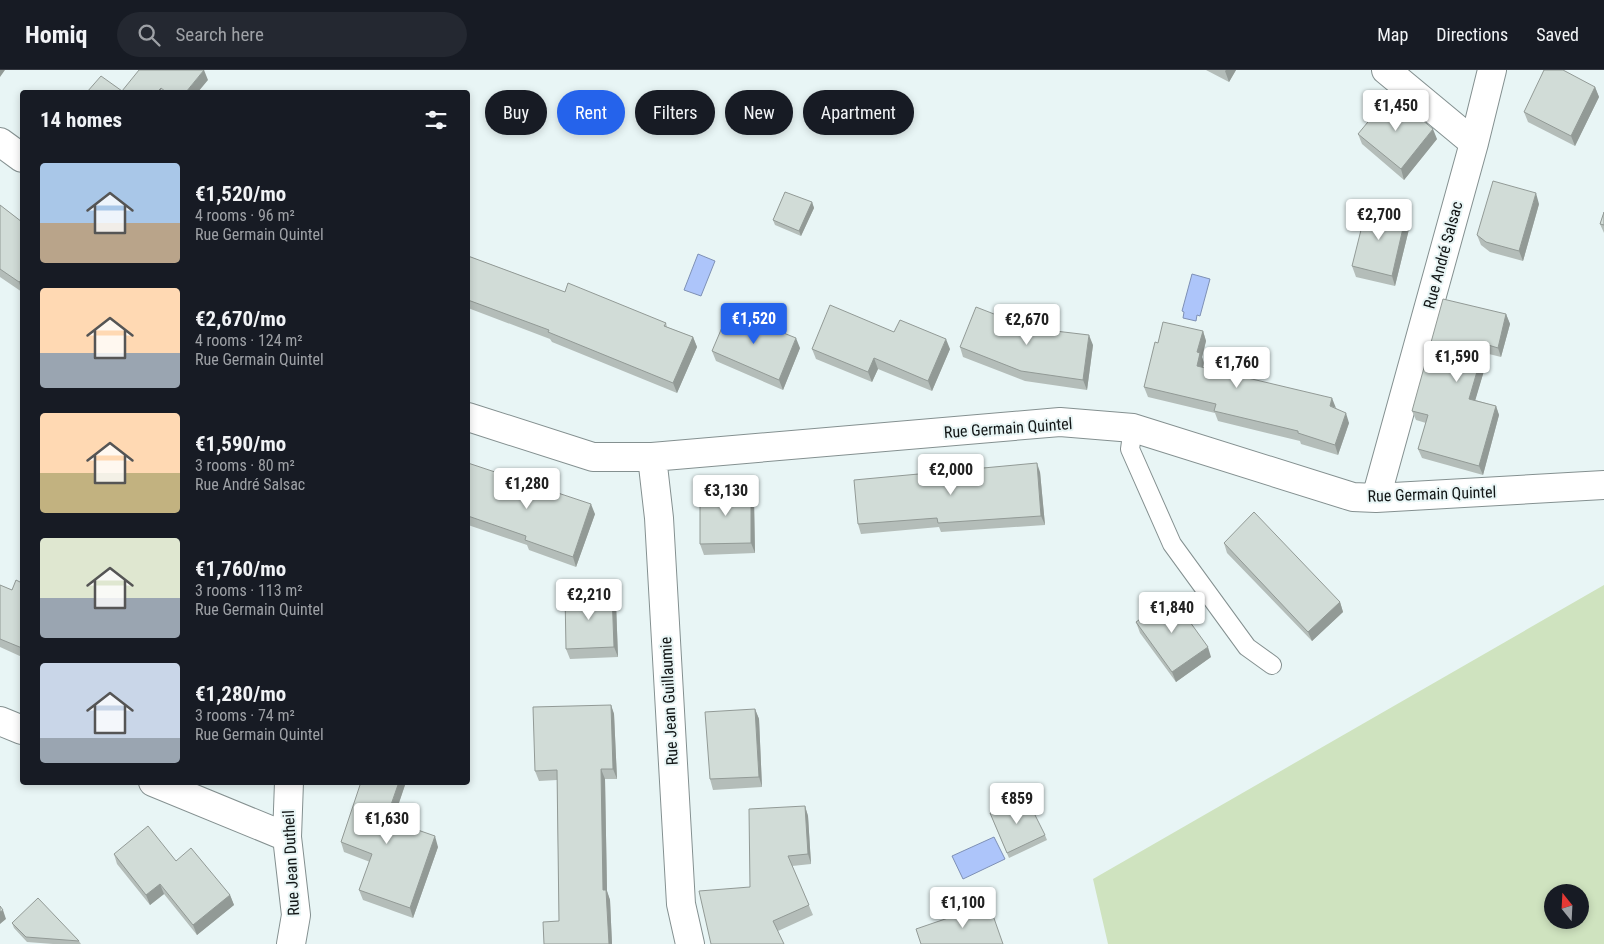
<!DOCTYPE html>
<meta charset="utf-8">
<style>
body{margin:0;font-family:"Roboto Condensed",sans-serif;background:#242831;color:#f1f3f6;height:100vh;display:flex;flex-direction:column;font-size:19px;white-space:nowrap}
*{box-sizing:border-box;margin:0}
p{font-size:16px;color:#9ea1a6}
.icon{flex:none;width:28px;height:28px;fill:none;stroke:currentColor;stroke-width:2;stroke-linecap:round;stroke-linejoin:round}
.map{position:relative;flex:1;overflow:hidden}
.sheet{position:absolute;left:20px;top:20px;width:450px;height:695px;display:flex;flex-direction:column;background:#171b24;border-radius:5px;box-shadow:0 2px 8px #0003}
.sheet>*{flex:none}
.hud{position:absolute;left:485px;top:20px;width:475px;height:45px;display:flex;gap:10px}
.needle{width:32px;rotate:342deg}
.buttons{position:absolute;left:1544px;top:814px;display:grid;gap:10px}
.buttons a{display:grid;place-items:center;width:45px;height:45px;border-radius:50%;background:#171b24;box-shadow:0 2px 8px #0003;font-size:25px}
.price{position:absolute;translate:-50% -42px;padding:0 11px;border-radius:5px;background:#fff;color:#222;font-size:16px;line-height:32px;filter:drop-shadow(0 1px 2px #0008)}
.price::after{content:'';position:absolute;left:50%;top:30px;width:15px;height:11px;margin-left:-8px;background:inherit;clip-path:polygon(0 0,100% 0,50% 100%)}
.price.on{background:#2563eb;color:#fff}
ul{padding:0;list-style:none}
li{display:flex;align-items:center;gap:15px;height:125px;padding:0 20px}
li span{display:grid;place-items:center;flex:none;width:140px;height:100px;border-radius:5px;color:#555}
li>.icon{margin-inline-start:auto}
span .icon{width:60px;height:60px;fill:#fffc;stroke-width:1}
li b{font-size:21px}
h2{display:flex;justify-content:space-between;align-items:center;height:60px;padding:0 20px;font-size:21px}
.chip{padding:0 18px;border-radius:22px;background:#171b24;box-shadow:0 2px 8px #0003;font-size:18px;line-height:45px}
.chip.on{background:#2563eb;color:#fff}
header{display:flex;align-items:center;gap:30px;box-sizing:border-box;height:70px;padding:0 25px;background:#171b24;border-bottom:1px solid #363941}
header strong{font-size:24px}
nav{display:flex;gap:28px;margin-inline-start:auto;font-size:18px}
.search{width:350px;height:45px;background:#242831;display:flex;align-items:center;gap:12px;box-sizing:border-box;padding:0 18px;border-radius:28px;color:#9ea1a6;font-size:19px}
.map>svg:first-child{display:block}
</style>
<header>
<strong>Homiq</strong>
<div class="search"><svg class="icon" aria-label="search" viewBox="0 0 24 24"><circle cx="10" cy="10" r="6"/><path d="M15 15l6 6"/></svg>Search here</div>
<nav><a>Map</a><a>Directions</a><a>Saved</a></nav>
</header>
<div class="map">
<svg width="1604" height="874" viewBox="0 0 1604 874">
<rect width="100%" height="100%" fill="#e8f5f5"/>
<path fill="#cfe3bf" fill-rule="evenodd" d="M1604,515V874H1108L1093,809ZM1552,822H1580V850H1552Z"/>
<path fill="#adc5fa" stroke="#7e90b5" d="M698,184L715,191L701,226L684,220Z
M1192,204L1210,209L1200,246L1197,245L1196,251L1183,248L1184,242L1182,241Z
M994,767L1005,789L963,809L952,786Z"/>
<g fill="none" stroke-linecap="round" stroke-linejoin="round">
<defs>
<path id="service" d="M1133,358L1130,379L1172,474L1247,577L1272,595"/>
<path id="minor" d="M1386,0L1474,73
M0,72L22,88
M468,347L593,387H652L1060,352L1133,358L1353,427L1376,428L1604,415
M652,387L659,448L681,834L690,874
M1376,428L1474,73L1492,0
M0,651L22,660
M153,712L287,767
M289,712L287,767L296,845L291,874"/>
</defs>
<use href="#service" stroke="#849090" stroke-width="20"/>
<use href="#minor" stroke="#849090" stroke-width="30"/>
<use href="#service" stroke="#fff" stroke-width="18"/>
<use href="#minor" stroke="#fff" stroke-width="28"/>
</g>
<path fill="#b4bdb9" d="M1206,0H1236L1229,12Z
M1595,17L1599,27L1575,76L1528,52L1524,42Z
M1358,64L1437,69L1404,110L1362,74Z
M812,132L814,138L801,166L775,155L773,150Z
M1539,134L1523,191L1490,182L1481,175L1477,165Z
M0,135L22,152V222L0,207Z
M1604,142V163L1600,154Z
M1406,145L1410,155L1395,216L1356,207L1352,196Z
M468,186L565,222L666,253L667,257L693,267L697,277L677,323L552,272L550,269L468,238Z
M1506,244L1510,254L1501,287L1489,284L1475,330L1496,336L1499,345L1483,405L1422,388L1418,379L1426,353L1416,350L1412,341Z
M1030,258L1093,275L1087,320L1025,311L963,287L960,277Z
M1203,261L1206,271L1202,287L1204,293L1203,297L1336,338L1349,353L1338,385L1301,374L1300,371L1218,351L1215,343L1148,327L1144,317L1158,273Z
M894,262L950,279L932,321L878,299L872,312L816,289L812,279Z
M800,278L783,320L716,291L712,281Z
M468,393L595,444L576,497L529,480L527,475L468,455Z
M1040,402L1045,455L941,462L939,457L861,464L858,454Z
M751,420L754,430L755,483L704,485L700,474Z
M1224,473L1340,532L1343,542L1312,571L1227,483Z
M22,513V587L0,577V515L12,520Z
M616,533L618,587L570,589L566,579Z
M1136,552L1211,587L1176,612L1140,563Z
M611,635L614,644L617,709H605L607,821L610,830L612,874H544L559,851L557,710L539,711L535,701Z
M755,639L759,649L762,717L713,720L710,709Z
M356,712H406L393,751L438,777L413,848L363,830L359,820L370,792L344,782L341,772L361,714Z
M805,736L808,746L811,794L792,796L813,845L778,861L750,817Z
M992,748L1045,765L1047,770L1009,788Z
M114,784L176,791L230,825L234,835L197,865L164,824L150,835L117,794Z
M12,853L79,871L81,874H53L27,872L14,858Z"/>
<path fill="#929a96" d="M0,0H5L0,7Z
M204,0L208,10L198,22H186Z
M1226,0H1236L1229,12L1225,1Z
M1595,17L1599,27L1575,76L1571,66Z
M161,18L162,22H157Z
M1433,59L1437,69L1404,110L1401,99Z
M1536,123L1539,134L1523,191L1519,181Z
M812,132L814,138L801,166L799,161Z
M1406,145L1410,155L1395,216L1392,206Z
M20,211L22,217V222L19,212Z
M1506,244L1510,254L1501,287L1498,278Z
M1203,261L1206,271L1202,287L1204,293L1201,306L1197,296V282Z
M1089,265L1093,275L1087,320L1083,310Z
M693,267L697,277L677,323L673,313Z
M796,268L800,278L783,320L779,310Z
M946,269L950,279L932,321L928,311Z
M1485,274L1489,284L1473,338L1469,329Z
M874,288L878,299L872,312L868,302Z
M1332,328L1336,338L1330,336Z
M1496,336L1499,345L1483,405L1479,396Z
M1346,343L1349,353L1338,385L1335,375Z
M1037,393L1040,402L1045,455L1041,446Z
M751,420L754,430L755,483L751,473Z
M591,434L595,444L576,497L573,487Z
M612,523L616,533L618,587L614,577Z
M1340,532L1343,542L1312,571L1308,562Z
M1208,577L1211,587L1176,612L1172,602Z
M611,635L614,644L617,709L613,699Z
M755,639L759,649L762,717L759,707Z
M601,699L605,709L607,821L610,830L612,874H609L603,820Z
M399,712H406L390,759L386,749Z
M805,736L808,746L811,794L808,784Z
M435,766L438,777L413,848L410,838Z
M160,814L164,824L150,835L146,825Z
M230,825L234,835L197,865L193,855Z
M3,840L6,849L0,854V842Z"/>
<path fill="#d1dcd7" stroke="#929a96" d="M139,0H204L186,22H166L161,18L157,22H87L101,6L122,21Z
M1544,0H1563L1595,17L1571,66L1524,42Z
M1391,24L1433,59L1401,99L1358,64Z
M1493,111L1536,123L1519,181L1486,172L1477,165Z
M785,122L812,132L799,161L773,150Z
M0,135L22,152V212L20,211L19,212L0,199Z
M1367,136L1406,145L1392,206L1352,196Z
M1604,142V155L1600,154Z
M468,186L565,222L568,213L666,253L664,256L693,267L673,313L548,262L549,260L468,230Z
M1443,229L1506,244L1498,278L1485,274L1469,329L1496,336L1479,396L1418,379L1428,345L1412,341Z
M830,235L894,262L900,250L946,269L928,311L874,288L868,302L812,279Z
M976,237L1030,258L1089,265L1083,310L1021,301L960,277Z
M729,241L796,268L779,310L712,281Z
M1163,252L1203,261L1197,282L1200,283L1197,296L1332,328L1330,336L1346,343L1335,375L1298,363V361L1214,341L1216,334L1144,317L1155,272L1158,273Z
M468,393L591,434L573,487L525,470L526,466L468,446Z
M1037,393L1041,446L938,453L937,448L858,454L854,410Z
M751,420V473L700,474V421Z
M1254,442L1340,532L1308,562L1224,473Z
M16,510L22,513V578L0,569V515L12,520Z
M612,523L614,577L566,579L565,524Z
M1172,527L1208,577L1172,602L1136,552Z
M611,635L613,699H601L603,820H606L609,874H544L543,852L559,851L557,700L535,701L533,637Z
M755,639L759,707L710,709L705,642Z
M361,712H399L386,749L435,766L410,838L359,820L372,784L341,772Z
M1026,727L1045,765L1007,783L990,743Z
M805,736L808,784L788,786L809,835L773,851L784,874H711L699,821L750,817L749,739Z
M148,756L176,791L191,778L230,825L193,855L160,814L146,825L114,784Z
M38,828L79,871L26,867L12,853Z
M989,834L1003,874H921L916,859Z
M0,836L3,840L0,842Z"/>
<g text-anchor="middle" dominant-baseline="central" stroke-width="4" stroke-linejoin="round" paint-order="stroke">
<g font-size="16" fill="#111515" stroke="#e8f5f5">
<text transform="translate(1443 185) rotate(-75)">Rue André Salsac</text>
<text transform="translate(1008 358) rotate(-4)">Rue Germain Quintel</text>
<text transform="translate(1432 424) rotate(-2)">Rue Germain Quintel</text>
<text transform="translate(669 631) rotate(-93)">Rue Jean Guillaumie</text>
<text transform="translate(291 793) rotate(-93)">Rue Jean Dutheil</text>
</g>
</g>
</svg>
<div class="buttons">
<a><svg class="needle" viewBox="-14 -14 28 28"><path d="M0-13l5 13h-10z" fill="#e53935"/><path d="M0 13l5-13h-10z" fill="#9ea1a6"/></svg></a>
</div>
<b class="price" style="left:1396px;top:62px">€1,450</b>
<b class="price" style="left:1379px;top:171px">€2,700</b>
<b class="price on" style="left:754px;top:275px">€1,520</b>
<b class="price" style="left:1027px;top:276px">€2,670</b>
<b class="price" style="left:1457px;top:313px">€1,590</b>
<b class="price" style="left:1237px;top:319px">€1,760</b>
<b class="price" style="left:951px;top:426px">€2,000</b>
<b class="price" style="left:527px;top:440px">€1,280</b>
<b class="price" style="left:726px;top:447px">€3,130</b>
<b class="price" style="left:589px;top:551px">€2,210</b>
<b class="price" style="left:1172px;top:564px">€1,840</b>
<b class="price" style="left:1017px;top:755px">€859</b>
<b class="price" style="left:387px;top:775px">€1,630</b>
<b class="price" style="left:963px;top:859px">€1,100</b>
<div class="hud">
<a class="chip">Buy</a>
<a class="chip on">Rent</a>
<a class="chip">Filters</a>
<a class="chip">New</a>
<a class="chip">Apartment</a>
</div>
<section class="sheet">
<h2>14 homes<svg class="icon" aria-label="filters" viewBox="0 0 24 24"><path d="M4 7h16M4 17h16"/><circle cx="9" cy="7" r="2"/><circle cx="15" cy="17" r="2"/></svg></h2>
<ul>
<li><span style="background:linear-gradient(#a9c7e8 60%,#b9a48a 0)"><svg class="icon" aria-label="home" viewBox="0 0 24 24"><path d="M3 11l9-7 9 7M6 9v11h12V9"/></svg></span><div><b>€1,520/mo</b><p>4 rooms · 96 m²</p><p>Rue Germain Quintel</p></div></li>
<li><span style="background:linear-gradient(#ffd9b3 65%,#9aa5b1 0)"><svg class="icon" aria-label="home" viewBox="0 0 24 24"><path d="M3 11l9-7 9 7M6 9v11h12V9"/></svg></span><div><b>€2,670/mo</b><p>4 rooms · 124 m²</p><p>Rue Germain Quintel</p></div></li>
<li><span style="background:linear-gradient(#ffd9b3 60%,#c2b280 0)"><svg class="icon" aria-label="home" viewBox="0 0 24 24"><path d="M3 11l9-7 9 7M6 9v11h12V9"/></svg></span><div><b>€1,590/mo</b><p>3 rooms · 80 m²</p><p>Rue André Salsac</p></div></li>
<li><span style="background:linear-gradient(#dfe7d0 60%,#9aa5b1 0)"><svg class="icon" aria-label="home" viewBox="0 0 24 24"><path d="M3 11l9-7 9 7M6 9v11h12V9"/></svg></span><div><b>€1,760/mo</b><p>3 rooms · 113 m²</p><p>Rue Germain Quintel</p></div></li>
<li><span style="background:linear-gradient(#c9d6e8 75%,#9aa5b1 0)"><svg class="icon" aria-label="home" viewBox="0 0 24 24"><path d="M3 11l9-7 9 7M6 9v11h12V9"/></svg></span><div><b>€1,280/mo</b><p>3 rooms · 74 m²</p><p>Rue Germain Quintel</p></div></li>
</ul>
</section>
</div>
